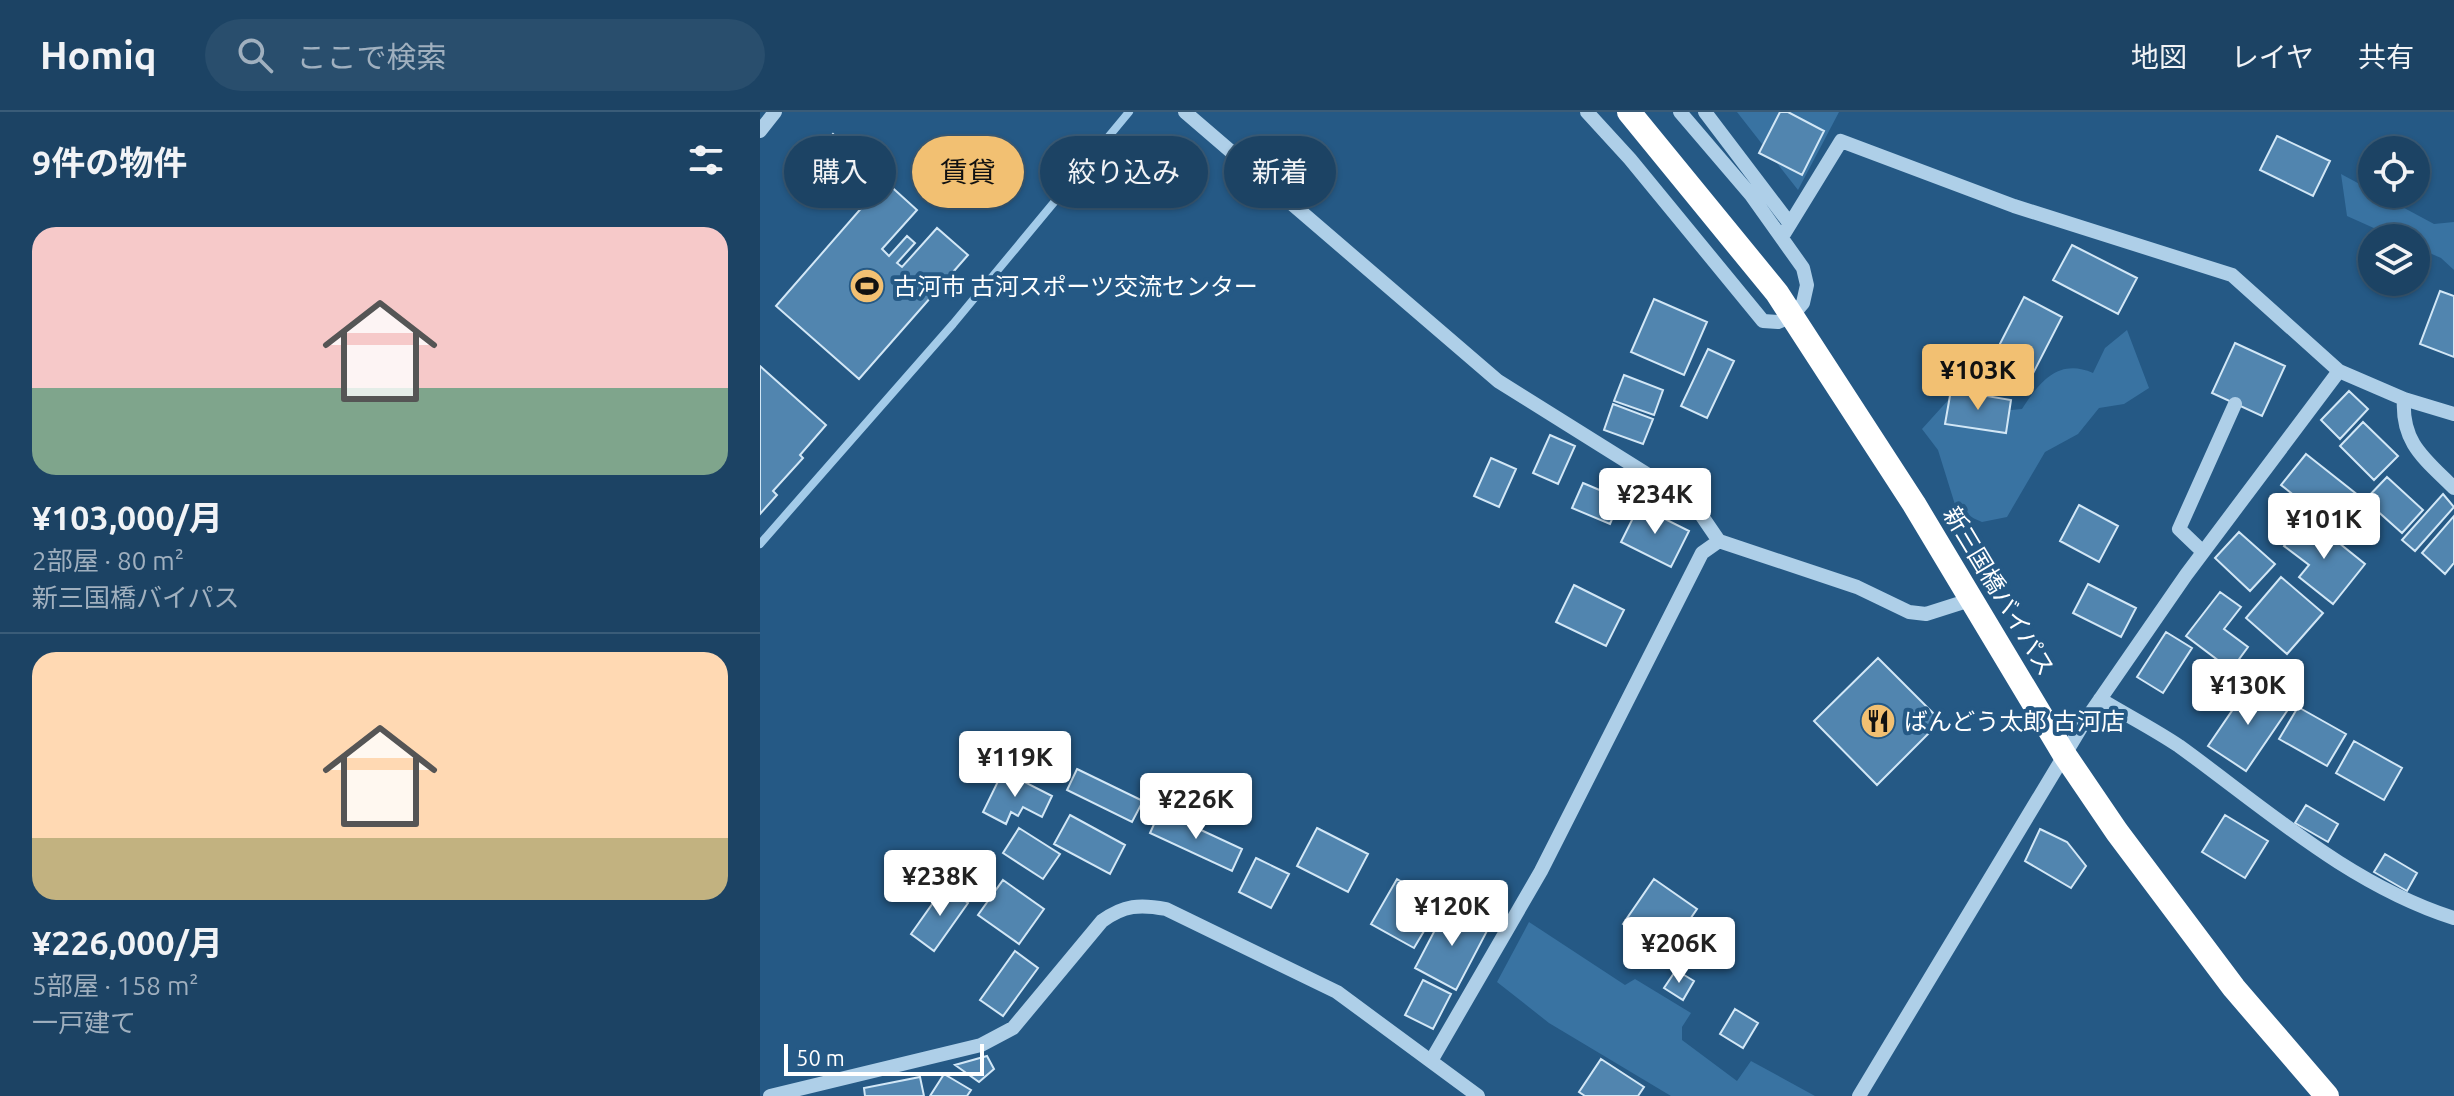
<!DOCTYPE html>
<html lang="ja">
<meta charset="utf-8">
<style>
body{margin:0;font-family:Ubuntu,"Noto Sans JP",sans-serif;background:#294e6d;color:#f1f3f6;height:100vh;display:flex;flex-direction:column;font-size:30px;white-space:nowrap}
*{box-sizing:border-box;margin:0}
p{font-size:26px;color:#a0b0bf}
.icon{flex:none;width:44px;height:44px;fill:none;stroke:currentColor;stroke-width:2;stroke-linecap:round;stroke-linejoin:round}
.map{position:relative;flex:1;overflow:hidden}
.side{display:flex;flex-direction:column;background:#1c4364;width:760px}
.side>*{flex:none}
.top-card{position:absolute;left:24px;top:24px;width:760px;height:72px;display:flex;gap:16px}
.buttons{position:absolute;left:1598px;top:24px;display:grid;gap:16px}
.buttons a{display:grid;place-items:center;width:72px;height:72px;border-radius:50%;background:#1c4364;box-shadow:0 2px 6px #0004,0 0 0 2px #3a5c78;font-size:40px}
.scale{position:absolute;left:24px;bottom:20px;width:200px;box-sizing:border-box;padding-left:8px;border:4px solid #fff;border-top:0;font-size:22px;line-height:28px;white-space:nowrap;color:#fff;-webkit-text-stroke:6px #255985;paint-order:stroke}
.price{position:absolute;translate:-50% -68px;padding:0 18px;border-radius:8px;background:#fff;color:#222;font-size:26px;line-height:52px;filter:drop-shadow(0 2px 4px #0008)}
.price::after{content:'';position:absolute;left:50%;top:48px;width:24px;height:18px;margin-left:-12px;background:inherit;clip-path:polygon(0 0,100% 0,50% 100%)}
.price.active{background:#f2c072;color:#111}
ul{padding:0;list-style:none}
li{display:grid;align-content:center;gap:16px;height:424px;padding:0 32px}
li+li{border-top:2px solid #3a5c78}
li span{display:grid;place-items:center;height:248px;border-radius:24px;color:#555}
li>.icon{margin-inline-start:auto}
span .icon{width:144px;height:144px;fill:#fffc;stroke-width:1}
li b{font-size:34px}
h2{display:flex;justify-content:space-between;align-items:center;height:96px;padding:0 32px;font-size:34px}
.pill{padding:0 28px;border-radius:36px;background:#1c4364;box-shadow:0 2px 6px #0004,0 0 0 2px #3a5c78;font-size:28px;line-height:72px}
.pill.active{background:#f2c072;color:#111}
header{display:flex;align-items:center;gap:48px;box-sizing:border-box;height:112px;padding:0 40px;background:#1c4364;border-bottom:2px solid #3a5c78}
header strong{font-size:38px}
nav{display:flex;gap:44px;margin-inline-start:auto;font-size:28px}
.search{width:560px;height:72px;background:#294e6d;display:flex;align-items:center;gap:20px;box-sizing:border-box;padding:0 28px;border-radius:44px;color:#a0b0bf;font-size:30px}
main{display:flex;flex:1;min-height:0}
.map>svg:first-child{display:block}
</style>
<header>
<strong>Homiq</strong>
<div class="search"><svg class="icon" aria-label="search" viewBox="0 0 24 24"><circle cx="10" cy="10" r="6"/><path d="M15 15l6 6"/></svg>ここで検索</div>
<nav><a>地図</a><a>レイヤ</a><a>共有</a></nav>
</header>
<main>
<section class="side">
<h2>9件の物件<svg class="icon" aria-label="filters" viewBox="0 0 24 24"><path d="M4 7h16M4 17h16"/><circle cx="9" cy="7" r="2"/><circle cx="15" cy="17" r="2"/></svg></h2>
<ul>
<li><span style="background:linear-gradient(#f6c9c9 65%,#7fa58c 0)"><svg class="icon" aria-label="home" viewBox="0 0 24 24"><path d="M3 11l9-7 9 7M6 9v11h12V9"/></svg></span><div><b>¥103,000/月</b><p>2部屋 · 80 m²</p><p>新三国橋バイパス</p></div></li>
<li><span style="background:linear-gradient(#ffd9b3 75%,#c2b280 0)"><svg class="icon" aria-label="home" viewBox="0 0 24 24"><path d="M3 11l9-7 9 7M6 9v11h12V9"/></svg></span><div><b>¥226,000/月</b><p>5部屋 · 158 m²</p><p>一戸建て</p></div></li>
</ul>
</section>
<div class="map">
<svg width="1694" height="984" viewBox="0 0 1694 984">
<rect width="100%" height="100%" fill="#255985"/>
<path fill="#3973a2" d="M977,0H1079L1038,78Z
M1581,62L1674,112L1694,110V158L1681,146L1656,135V126H1636L1587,104Z
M1367,218L1389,276L1364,292L1339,296L1318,322L1285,340L1247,405L1222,410L1197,399L1178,338L1162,317L1190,286L1219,301L1262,297C1280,269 1299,246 1333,261L1345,236Z
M769,810L865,873L875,867L931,901L922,915V928L977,969L991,949L1055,984H911L789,911L737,870Z"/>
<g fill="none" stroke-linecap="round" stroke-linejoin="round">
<path stroke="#a3cbe9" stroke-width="8" d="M0,432L193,212L369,0"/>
</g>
<path fill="#5185af" stroke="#d2e7f6" stroke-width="2" d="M1020,0H1028L1064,19L1042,63L999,41Z
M73,22L119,63L98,88L51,46Z
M1517,24L1570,49L1553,84L1500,58Z
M125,69L157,98L122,137L129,144L147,124L155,131L137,151L142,155L177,116L208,143L99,267L16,194Z
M1312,133L1377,166L1358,202L1293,168Z
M1680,179L1694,184V245L1660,232Z
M1264,185L1302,205L1265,277L1227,257Z
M894,187L947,210L924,263L871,240Z
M1475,231L1525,254L1502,304L1452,281Z
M948,237L974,249L947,306L921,294Z
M0,254L66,313L40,343L43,346L13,379L17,383L0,402Z
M864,263L903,278L894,303L854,289Z
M1191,278L1251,288L1246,321L1185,312Z
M1589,279L1608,297L1580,327L1561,308Z
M853,292L893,307L883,332L844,318Z
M1603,310L1638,344L1614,368L1580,334Z
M790,323L815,334L798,372L773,361Z
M1546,342L1599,384L1574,415L1521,373Z
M731,346L756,357L739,395L714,384Z
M1627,365L1663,398L1642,421L1605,388Z
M823,371L861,387L850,412L812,396Z
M1683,382L1694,395L1655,439L1642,428Z
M1319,393L1358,414L1339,450L1300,429Z
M879,394L929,419L911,455L861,430Z
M1694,404V451L1685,462L1662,441Z
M1548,406L1605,452L1573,492L1539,465L1549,453L1524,434Z
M1479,420L1515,452L1490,479L1455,446Z
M1521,465L1563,501L1527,542L1486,506Z
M1328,472L1376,496L1361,525L1313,501Z
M814,473L864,498L846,534L796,510Z
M1460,480L1481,495L1464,517L1488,535L1471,558L1426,524Z
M1406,520L1432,536L1403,581L1377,565Z
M1118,546L1181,609L1117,673L1054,609Z
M1491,571L1529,596L1486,659L1448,634Z
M1538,595L1586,622L1567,654L1519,627Z
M1594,629L1642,656L1624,688L1576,661Z
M317,657L383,689L372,710L307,678Z
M243,659L292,684L282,705L263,695L258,704L251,700L246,712L223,700Z
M1546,693L1578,712L1568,730L1535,711Z
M400,699L482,737L472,759L390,721Z
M310,703L365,733L350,762L294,732Z
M1465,703L1508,729L1485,766L1442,740Z
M259,716L300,742L283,767L243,741Z
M557,716L608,742L588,780L537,754Z
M1280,717L1307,730L1326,754L1311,776L1265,749Z
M1625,742L1657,761L1647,779L1614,760Z
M496,746L529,762L511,796L479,780Z
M637,767L680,792L654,836L611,812Z
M894,767L937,797L906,842L863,812Z
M243,768L284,797L259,832L218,803Z
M185,774L208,791L174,839L151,822Z
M687,795L728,817L696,878L655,856Z
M255,839L278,856L243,904L220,888Z
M916,858L934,869L923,888L904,876Z
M663,868L691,882L673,917L645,903Z
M975,897L998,911L983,936L960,922Z
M227,944L234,957L219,970L195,953Z
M841,947L884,975L878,984H825L819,980Z
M184,962L211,978L207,984H170Z
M160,965L164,984H105L104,976Z"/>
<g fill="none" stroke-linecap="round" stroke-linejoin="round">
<path stroke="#aecfe8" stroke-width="14" d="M425,0L738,269L933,391L959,429
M827,0L870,47L1003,209L1018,210L1032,204L1043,191L1047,173L1043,156L991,83L920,0
M945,0L1030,112
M0,19L15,0
M1022,125L1081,29L1254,94L1472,163L1579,259
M1644,287C1641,331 1665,347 1694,376
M1443,440L1419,417L1475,292
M1340,587C1366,603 1394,617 1419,634C1506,697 1590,773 1694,806
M671,949L781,759L942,441L959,429L1097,475L1149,500L1166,502L1210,488
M10,984L221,933L253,916L342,809C364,793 380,792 406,797L577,880L718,984
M1099,984L1325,609L1426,463L1579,259L1644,287L1694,302"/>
<path stroke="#fff" stroke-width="24" d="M869,0L1017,181L1154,392L1304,642L1357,720L1474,876L1567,984"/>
</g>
<defs>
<symbol id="stadium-disc" viewBox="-11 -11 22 22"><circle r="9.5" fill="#f2c072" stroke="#255985"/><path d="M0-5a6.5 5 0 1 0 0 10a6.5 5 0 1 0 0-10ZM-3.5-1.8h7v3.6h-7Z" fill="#111"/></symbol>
<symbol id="restaurant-disc" viewBox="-11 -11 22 22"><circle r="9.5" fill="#f2c072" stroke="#255985"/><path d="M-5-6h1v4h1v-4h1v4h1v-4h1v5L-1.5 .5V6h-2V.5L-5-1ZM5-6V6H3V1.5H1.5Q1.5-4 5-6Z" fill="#111"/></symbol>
</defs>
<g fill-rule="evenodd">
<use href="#stadium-disc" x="87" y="154" width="40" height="40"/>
<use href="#restaurant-disc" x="1098" y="589" width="40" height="40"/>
</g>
<g text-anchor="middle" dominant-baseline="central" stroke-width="8" stroke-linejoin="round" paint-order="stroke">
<g font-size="24" fill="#fff" stroke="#255985" text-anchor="start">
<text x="133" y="174">古河市 古河スポーツ交流センター</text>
<text x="1144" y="609">ばんどう太郎 古河店</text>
</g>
<g font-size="24" fill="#fff" stroke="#255985">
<text transform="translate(1239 479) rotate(59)">新三国橋バイパス</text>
</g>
</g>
</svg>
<div class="buttons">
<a><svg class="icon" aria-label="locate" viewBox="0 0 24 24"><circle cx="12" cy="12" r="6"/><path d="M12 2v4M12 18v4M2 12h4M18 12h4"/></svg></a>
<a><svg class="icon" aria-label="layers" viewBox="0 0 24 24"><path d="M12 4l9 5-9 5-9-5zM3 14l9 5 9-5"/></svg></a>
</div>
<div class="scale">50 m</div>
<b class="price active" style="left:1218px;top:300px">¥103K</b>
<b class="price" style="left:895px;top:424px">¥234K</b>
<b class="price" style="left:1564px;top:449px">¥101K</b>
<b class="price" style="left:1488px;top:615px">¥130K</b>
<b class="price" style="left:255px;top:687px">¥119K</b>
<b class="price" style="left:436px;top:729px">¥226K</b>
<b class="price" style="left:180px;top:806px">¥238K</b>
<b class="price" style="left:692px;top:836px">¥120K</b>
<b class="price" style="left:919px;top:873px">¥206K</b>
<div class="top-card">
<a class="pill">購入</a>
<a class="pill active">賃貸</a>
<a class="pill">絞り込み</a>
<a class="pill">新着</a>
</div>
</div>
</main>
